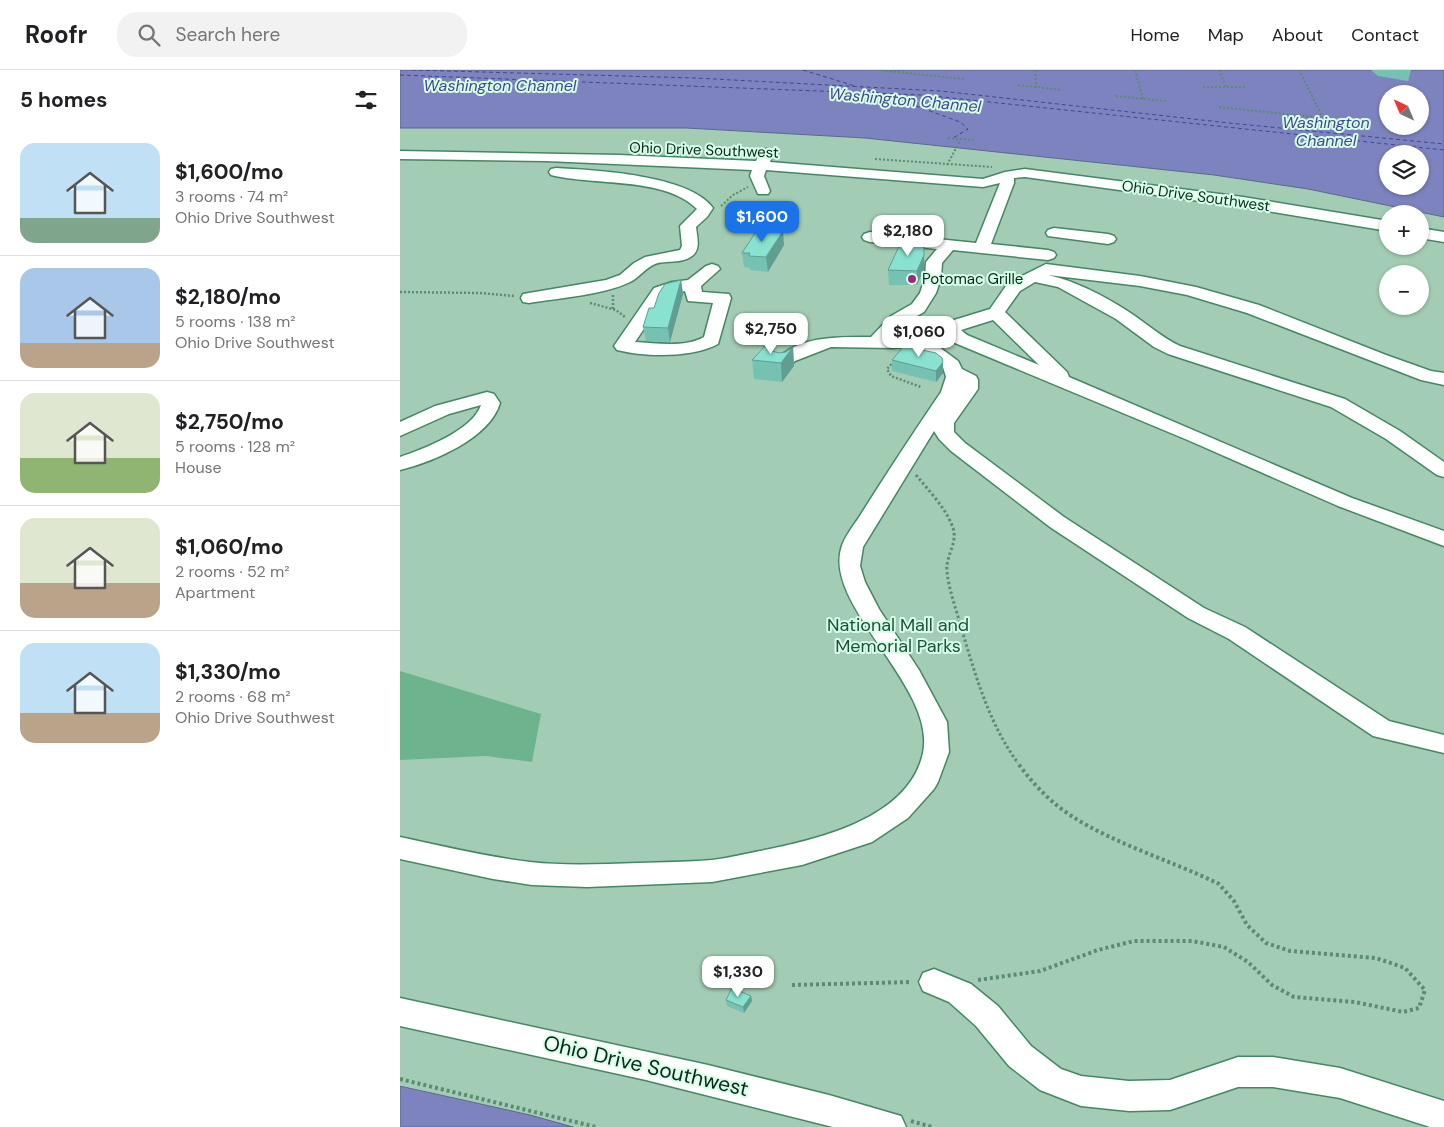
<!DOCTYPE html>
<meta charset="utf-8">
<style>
body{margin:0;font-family:"DM Sans",sans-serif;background:#f2f2f2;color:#202124;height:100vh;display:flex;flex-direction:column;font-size:19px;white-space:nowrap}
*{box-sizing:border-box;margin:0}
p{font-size:16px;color:#757577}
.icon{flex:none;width:28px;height:28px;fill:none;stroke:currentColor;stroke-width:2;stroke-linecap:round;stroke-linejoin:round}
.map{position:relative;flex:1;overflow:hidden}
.panel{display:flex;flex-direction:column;background:#fff;width:400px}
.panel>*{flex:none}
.needle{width:32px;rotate:316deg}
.controls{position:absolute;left:979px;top:15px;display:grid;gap:10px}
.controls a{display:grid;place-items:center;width:50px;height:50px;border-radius:50%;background:#fff;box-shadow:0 1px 4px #0004;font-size:25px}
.price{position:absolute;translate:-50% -42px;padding:0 11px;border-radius:10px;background:#fff;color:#222;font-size:16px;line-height:32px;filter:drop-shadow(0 1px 2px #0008)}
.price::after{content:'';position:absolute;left:50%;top:30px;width:15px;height:11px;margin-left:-8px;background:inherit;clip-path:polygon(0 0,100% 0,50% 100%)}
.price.active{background:#1a73e8;color:#fff}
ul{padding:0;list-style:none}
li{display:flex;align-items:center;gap:15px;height:125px;padding:0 20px}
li+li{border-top:1px solid #e0e0e0}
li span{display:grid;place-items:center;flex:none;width:140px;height:100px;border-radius:15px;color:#555}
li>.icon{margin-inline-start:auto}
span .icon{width:60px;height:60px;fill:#fffc;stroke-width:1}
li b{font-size:21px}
h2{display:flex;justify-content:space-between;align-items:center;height:60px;padding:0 20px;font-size:21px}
header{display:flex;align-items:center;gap:30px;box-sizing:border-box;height:70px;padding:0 25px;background:#fff;border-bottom:1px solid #e0e0e0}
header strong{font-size:24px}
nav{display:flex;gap:28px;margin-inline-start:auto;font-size:18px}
.search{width:350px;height:45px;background:#f2f2f2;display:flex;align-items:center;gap:12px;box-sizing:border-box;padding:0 18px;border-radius:20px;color:#757577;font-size:19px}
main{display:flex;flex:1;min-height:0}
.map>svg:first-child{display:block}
</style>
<header>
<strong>Roofr</strong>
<div class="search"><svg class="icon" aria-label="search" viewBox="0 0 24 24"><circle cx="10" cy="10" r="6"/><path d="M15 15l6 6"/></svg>Search here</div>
<nav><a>Home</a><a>Map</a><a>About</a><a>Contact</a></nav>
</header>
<main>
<section class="panel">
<h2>5 homes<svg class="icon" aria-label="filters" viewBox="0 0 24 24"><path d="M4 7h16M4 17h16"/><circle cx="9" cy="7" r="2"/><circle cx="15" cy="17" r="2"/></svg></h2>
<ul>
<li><span style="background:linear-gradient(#bfe0f5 75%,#7fa58c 0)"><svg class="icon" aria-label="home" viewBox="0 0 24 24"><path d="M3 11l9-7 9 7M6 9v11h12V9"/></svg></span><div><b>$1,600/mo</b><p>3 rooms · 74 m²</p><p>Ohio Drive Southwest</p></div></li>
<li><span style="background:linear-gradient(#a9c7e8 75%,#b9a48a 0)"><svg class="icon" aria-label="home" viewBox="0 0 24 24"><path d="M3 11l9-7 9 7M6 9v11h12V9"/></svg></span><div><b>$2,180/mo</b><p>5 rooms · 138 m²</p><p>Ohio Drive Southwest</p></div></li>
<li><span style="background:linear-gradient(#dfe7d0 65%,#8fb573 0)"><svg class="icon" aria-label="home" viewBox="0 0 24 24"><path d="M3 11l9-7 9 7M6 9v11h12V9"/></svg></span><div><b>$2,750/mo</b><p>5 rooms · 128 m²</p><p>House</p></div></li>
<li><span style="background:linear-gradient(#dfe7d0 65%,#b9a48a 0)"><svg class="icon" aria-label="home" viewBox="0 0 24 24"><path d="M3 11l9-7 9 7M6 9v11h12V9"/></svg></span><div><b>$1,060/mo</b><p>2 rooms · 52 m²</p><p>Apartment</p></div></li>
<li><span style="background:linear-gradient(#bfe0f5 70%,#b9a48a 0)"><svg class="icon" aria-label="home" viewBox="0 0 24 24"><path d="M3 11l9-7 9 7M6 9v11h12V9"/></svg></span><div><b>$1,330/mo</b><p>2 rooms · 68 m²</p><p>Ohio Drive Southwest</p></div></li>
</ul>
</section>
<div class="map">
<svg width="1044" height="1057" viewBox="0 0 1044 1057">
<rect width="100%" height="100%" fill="#b3f9d1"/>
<path fill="#a2cdb4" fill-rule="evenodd" d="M0,58H286L465,68L814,105L908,119L1044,147V1057H170L0,1015ZM988,144H1020V176H988ZM988,204H1020V236H988Z"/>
<path fill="#6db48e" d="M0,601L141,644L132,692L86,686L0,690Z"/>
<path fill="#7d83bf" stroke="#5b678d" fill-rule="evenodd" d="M0,0H1044V147L908,119L814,105L465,68L286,58H0ZM988,24H1020V56H988ZM988,84H1020V116H988Z
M0,1016L130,1045L173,1057H0Z"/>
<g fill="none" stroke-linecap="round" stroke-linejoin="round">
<path stroke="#444590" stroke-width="1" stroke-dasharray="4 3" stroke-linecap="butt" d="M12,0L295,8L541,21L829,53L1044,74
M403,0L455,16
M0,5L523,25L1044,80
M461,18L479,23
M483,24L560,52L568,59L553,68"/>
<defs>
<path id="minor" d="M366,79L371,80L373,83L370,92L583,109L605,102L625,99L843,127L988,151V161L843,137L625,107L614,108V113L591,174L648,180L654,182L656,185L654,188L648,190L553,180L542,193L541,208L536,223L524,242L503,254L489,268L514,265L541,254L590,239L608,213L646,194L740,206L796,217L859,235L986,285L1031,301L1044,303V315L1021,310L847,243L787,225L740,216L648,205C676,211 704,226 729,242C746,253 761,267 780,276L945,329L1000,361L1044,392V407L1037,405L986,369L931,337L768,284L754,277L716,249L658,217L635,212L620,221L605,242L667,302L669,307L952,428L1044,461V476L938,436L790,371L555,273L545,265L531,271L558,291L562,299L576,306L578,310V319L554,353V362L565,373L664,447L804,538L845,557L989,651L1044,665V683L973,666L829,569L788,548L650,457L551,381L539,369L534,361L463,477L460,496L465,512L479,539L519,600L547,652L549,682L538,712L534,719L508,748L472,772L402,795L312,812L187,817L132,815L93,809L0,789V767C43,776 86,787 130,792C166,796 202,794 238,793C262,792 287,792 312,790C328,788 344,784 360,781C416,770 509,749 523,683C537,618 425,537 441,479C444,466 456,453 463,441C488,401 514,362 541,322L546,307L543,297L514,276L492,278L431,277L395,291L387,299L381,300L375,299L372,295C393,265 439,267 471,267L491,246L512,234L520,223L525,208L526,192L537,179L470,172L464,170L462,167L464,164L470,162L576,173L600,113L583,117L366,100L364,106L370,121L368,124H358L350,106L352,100L146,91L0,89V81L219,85L356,91L361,80ZM593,250L639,295L567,265L561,260Z
M156,98C195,100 290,105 313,138L307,147L296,157C297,167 301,179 292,186C282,194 266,190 255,194C245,198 239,208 230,212C204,225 159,228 129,233L123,232L121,228L123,224L206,210L220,205L234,193L245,187L280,180L282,176L280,156L297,139C264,106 193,116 151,105L149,102L151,99Z
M654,158L708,164L714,166L716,169L714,172L708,174L648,166L646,163L648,160Z
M1020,158L1044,162V172L1020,168Z
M312,194L318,196L320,199L301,216L302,222L329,224L331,228L318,274C292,288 245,287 217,280L214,276L254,218L272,212L288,210L306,196ZM285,221L288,231L313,233L304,267C284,278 256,273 235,272L266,226Z
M87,322L94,324L100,333C90,368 33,392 0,400V387C24,379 73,360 81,335L49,344L0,366V352L35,336Z
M534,899L571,914L598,936L631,976L661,999L681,1006L729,1011L770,1010L838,987H873L940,998L1044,1031V1057H1030L940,1028L873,1017H838L770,1040L729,1041L681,1036L640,1020L609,996L576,956L549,932L523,921L519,912L523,903Z
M0,928L308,995L429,1025L501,1046L506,1057H433L246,1010L0,956Z"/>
</defs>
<use href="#minor" stroke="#448764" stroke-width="3"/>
<path stroke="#5b8b70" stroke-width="2" stroke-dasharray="2 2" stroke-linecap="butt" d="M478,0L564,9
M635,0L636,17
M735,0L743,29
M819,0L826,17
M899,0L923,48
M618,15L662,20
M803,17H847
M716,26L765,31
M819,37L923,48
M548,68L573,70
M475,89L592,97
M547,95L561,69
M321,136L333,125L348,117"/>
<path stroke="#5b8b70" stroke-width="2.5" stroke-dasharray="2 2" stroke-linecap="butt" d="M0,222L80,223L114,226
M213,225V240
M190,233L216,240L225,247
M494,291L487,299L491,306L521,317"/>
<path stroke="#5b8b70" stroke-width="3" stroke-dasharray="2.5 2.5" stroke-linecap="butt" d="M516,405C529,421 546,438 553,458C558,474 545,486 547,502C549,520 556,539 561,557C575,604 589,654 618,693"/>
<path stroke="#5b8b70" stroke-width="4" stroke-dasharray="3 3" stroke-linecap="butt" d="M578,910L640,901L698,880L734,871H792L824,877L848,892L872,915L894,927L955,932L1003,942L1019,938L1025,920L1005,898L976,888L890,881L866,873L847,855L834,831L819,814C769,789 694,768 653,732C639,720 628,707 617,692
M392,915L512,912
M0,1009L196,1057
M511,1051L532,1057"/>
<use href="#minor" fill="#fff" fill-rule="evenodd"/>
</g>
<path fill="#75c2b2" d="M971,0H1011L1008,11L978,6Z
M384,175L368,202L350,200V198L344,197L342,183Z
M520,176L524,191V199L517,215H489L488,200Z
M281,210L283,224L270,272L246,271L243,257L254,238Z
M393,277L394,296L382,312L354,309L352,290L372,281L379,283L386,282Z
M492,290L543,292V303L536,312L492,301Z
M351,926L352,931L344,943L327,936L326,930Z"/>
<path fill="#5f9e91" d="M383,161L384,175L368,202L366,187Z
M524,176V199L517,215V201Z
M281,210L283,224L270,272L268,258Z
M393,277L394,296L382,312L381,293Z
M543,292V303L536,312V301Z
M351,926L352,931L344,943L343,937Z"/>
<path fill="#88e2cf" stroke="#5f9e91" d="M357,160L383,161L366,187L349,186L350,183H342Z
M501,172L520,174L519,176H524V185L517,201L488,200Z
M281,210L268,258L243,257L249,238H254L259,223L265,214Z
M367,274H369L372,281L379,283L386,282L393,277L381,293L352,290Z
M504,276L536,283L542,288L543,292L536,301L492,290Z
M332,918L351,926L343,937L326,930Z"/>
<circle fill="#9d2781" stroke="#d6ffe7" stroke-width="2" cx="512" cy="209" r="5"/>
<g text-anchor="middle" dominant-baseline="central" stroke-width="4" stroke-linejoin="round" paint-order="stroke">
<g font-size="15" fill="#0b2719" stroke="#d6ffe7">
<text transform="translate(304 80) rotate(2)">Ohio Drive Southwest</text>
<text transform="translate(796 126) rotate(8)">Ohio Drive Southwest</text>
</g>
<g font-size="15" fill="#0b2719" stroke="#d6ffe7" text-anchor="start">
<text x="522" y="209">Potomac Grille</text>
</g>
<g font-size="16" font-style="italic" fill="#444590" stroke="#d6ffe7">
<text x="100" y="15">Washington Channel</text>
<text transform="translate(505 30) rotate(5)">Washington Channel</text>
<text x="926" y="52">Washington<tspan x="926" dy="18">Channel</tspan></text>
</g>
<g font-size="18" fill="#1a5137" stroke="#d6ffe7">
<text x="498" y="555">National Mall and<tspan x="498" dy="21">Memorial Parks</tspan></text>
</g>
<g font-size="21" fill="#0b2719" stroke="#d6ffe7">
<text transform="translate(246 996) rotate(13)">Ohio Drive Southwest</text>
</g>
</g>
</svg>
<div class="controls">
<a><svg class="needle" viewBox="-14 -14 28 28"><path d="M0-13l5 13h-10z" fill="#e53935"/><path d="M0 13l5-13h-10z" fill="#757577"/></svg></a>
<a><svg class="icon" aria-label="layers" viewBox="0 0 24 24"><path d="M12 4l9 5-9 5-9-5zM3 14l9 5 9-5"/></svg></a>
<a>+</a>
<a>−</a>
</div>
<b class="price active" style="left:362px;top:173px">$1,600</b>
<b class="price" style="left:508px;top:187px">$2,180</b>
<b class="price" style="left:371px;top:285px">$2,750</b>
<b class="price" style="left:519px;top:288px">$1,060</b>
<b class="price" style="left:338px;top:928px">$1,330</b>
</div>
</main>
